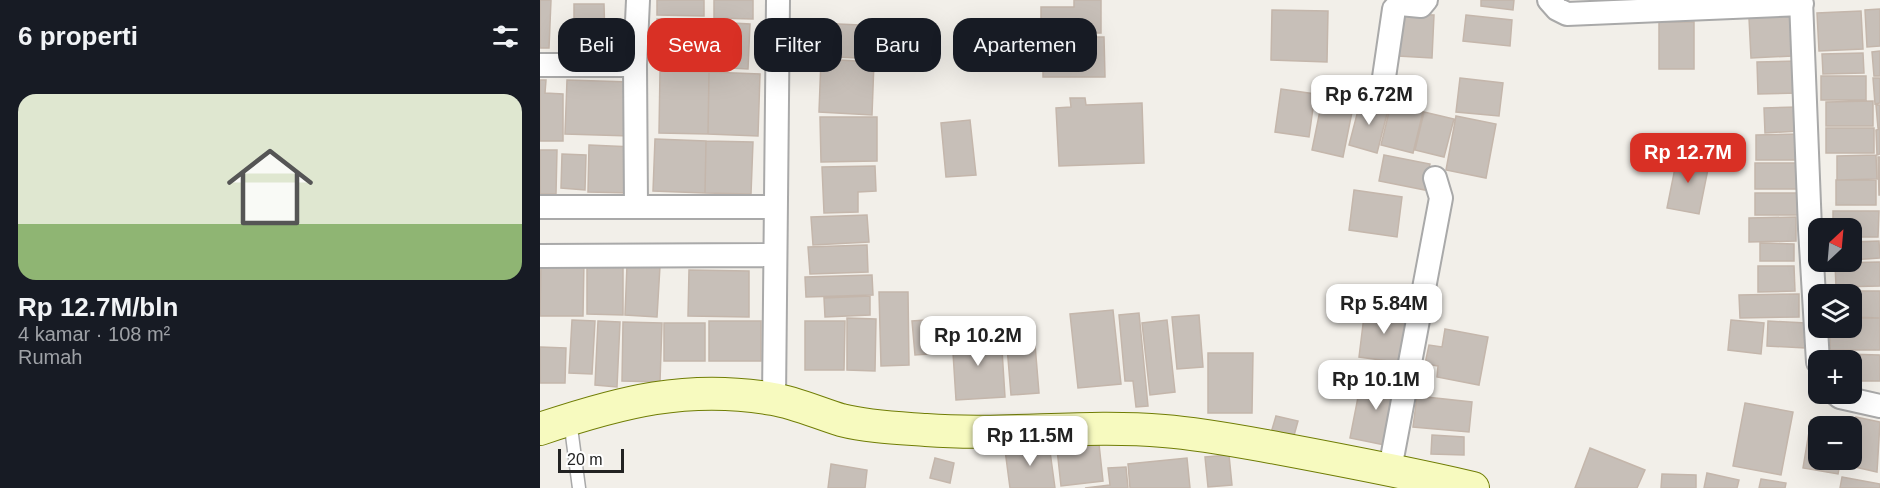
<!DOCTYPE html>
<html lang="id">
<meta charset="utf-8">
<style>
body{margin:0;font-family:Arial,sans-serif;background:#20242c;color:#f1f3f6;height:100vh;display:flex;flex-direction:column;font-size:22px;white-space:nowrap}
*{box-sizing:border-box;margin:0}
p{font-size:20px;color:#9ea1a6}
.icon{flex:none;width:33px;height:33px;fill:none;stroke:currentColor;stroke-width:2;stroke-linecap:round;stroke-linejoin:round}
.map{position:relative;flex:1;overflow:hidden}
.drawer{display:flex;flex-direction:column;background:#171b24;width:540px}
.drawer>*{flex:none}
.hud{position:absolute;left:18px;top:18px;width:570px;height:54px;display:flex;gap:12px}
.needle{width:39px;rotate:26deg}
.buttons{position:absolute;left:1268px;top:218px;display:grid;gap:12px}
.buttons a{display:grid;place-items:center;width:54px;height:54px;border-radius:12px;background:#171b24;box-shadow:0 6px 24px #0002;font-size:30px}
.scale{position:absolute;left:18px;bottom:15px;width:66px;box-sizing:border-box;padding-left:6px;border:3px solid #222;border-top:0;font-size:16px;line-height:21px;white-space:nowrap;color:#222;-webkit-text-stroke:4px #fff;paint-order:stroke}
.price{position:absolute;translate:-50% -51px;padding:0 14px;border-radius:12px;background:#fff;color:#222;font-size:20px;line-height:39px;filter:drop-shadow(0 2px 3px #0008)}
.price::after{content:'';position:absolute;left:50%;top:36px;width:18px;height:14px;margin-left:-9px;background:inherit;clip-path:polygon(0 0,100% 0,50% 100%)}
.price.active{background:#d93025;color:#fff}
ul{padding:0;list-style:none}
li{display:grid;align-content:center;gap:12px;height:318px;padding:0 18px}
li span{display:grid;place-items:center;height:186px;border-radius:18px;color:#555}
li>.icon{margin-inline-start:auto}
span .icon{width:108px;height:108px;fill:#fffc;stroke-width:1}
li b{font-size:26px}
h2{display:flex;justify-content:space-between;align-items:center;height:72px;padding:0 18px;font-size:26px}
.tag{padding:0 21px;border-radius:18px;background:#171b24;box-shadow:0 6px 24px #0002;font-size:21px;line-height:54px}
.tag.active{background:#d93025;color:#fff}
main{display:flex;flex:1;min-height:0}
.map>svg:first-child{display:block}
</style>
<main>
<section class="drawer">
<h2>6 properti<svg class="icon" aria-label="filters" viewBox="0 0 24 24"><path d="M4 7h16M4 17h16"/><circle cx="9" cy="7" r="2"/><circle cx="15" cy="17" r="2"/></svg></h2>
<ul>
<li><span style="background:linear-gradient(#dfe7d0 70%,#8fb573 0)"><svg class="icon" aria-label="home" viewBox="0 0 24 24"><path d="M3 11l9-7 9 7M6 9v11h12V9"/></svg></span><div><b>Rp 12.7M/bln</b><p>4 kamar · 108 m²</p><p>Rumah</p></div></li>
</ul>
</section>
<div class="map">
<svg width="1340" height="488" viewBox="0 0 1340 488">
<rect width="100%" height="100%" fill="#f2efe9"/>
<path fill="#c7bfb8" stroke="#c4b6ab" stroke-width="1.5" d="M0,0H11L9,48H0Z
M117,0H164V16L117,15Z
M174,0H213V19L174,18Z
M534,0H561V33H501V7H534Z
M941,0H974L973,10L941,6Z
M34,4H64L65,40L34,39Z
M1340,9V46L1327,47L1325,10Z
M732,10L788,11L787,62L731,60Z
M1321,11L1323,49L1279,51L1277,13Z
M860,14L894,15L892,58L858,56Z
M926,15L972,20L970,46L923,41Z
M1250,16L1252,56L1211,58L1209,18Z
M117,19L210,24L208,69L115,64Z
M1119,22H1154V69H1119Z
M275,23L343,26L341,59L274,56Z
M503,37H564L565,77H503Z
M1340,51V76H1334L1332,52Z
M1323,53L1324,73L1283,74L1282,54Z
M281,59L334,62L332,115L279,112Z
M1257,61L1258,93L1218,94L1217,62Z
M120,71L169,72L168,134L119,133Z
M169,72L220,74L218,136L168,134Z
M1281,76H1326V100H1281Z
M920,78L963,83L959,116L916,112Z
M1333,78H1340V103L1335,104Z
M0,80H6L5,93L23,94V141H0Z
M27,80L91,82L90,136L25,134Z
M785,86L816,92L803,157L772,150Z
M741,89L775,94L769,137L735,132Z
M530,98H545L546,105L602,103L604,163L519,166L516,108L531,107Z
M821,99L849,106L837,153L809,145Z
M1333,101V126H1286V102Z
M851,104L883,112L873,153L841,145Z
M1336,105H1340V128H1338Z
M1257,107L1259,131L1225,133L1224,108Z
M884,112L914,119L904,157L875,150Z
M916,116L956,124L946,178L906,170Z
M280,117H337V161L281,162Z
M430,120L436,175L406,177L401,123Z
M1286,128H1334V153H1286Z
M1340,129V154L1337,155L1336,130Z
M1258,134V160H1216V135Z
M115,139L166,141L165,193L113,191Z
M166,141L213,142L211,194L165,193Z
M49,145L93,147L92,193L48,192Z
M0,150H17L16,194H0Z
M1138,153L1170,159L1159,214L1127,208Z
M22,154L46,155L45,190L21,188Z
M844,155L890,164L885,190L839,181Z
M1336,155L1337,179L1297,180V156Z
M1338,157H1340V195H1339Z
M1215,163H1258V189H1215Z
M335,166L336,191L318,192V212L284,213L282,167Z
M1296,180H1336V205H1296Z
M814,190L862,197L857,237L809,230Z
M1215,193H1259V215H1215Z
M1293,211H1339L1338,237H1311V228H1293Z
M327,215L329,242L273,245L271,217Z
M1256,217V241L1209,242V218Z
M1339,241L1340,258L1311,260V242Z
M1220,243L1254,244V261H1220Z
M327,245L328,272L270,274L268,247Z
M1,260L44,261L43,316H0Z
M1340,262V286L1296,287L1295,263Z
M47,264L83,265V315L47,314Z
M87,265L120,266L117,317L85,315Z
M1218,266H1254L1255,291L1218,292Z
M149,270L209,271V317L148,316Z
M332,275L333,295L266,297L265,277Z
M1291,291H1340V318L1311,317V294H1291Z
M339,292H368L369,365L341,366Z
M1259,294V317L1200,318L1199,295Z
M330,296V315L285,317L284,298Z
M825,308L870,314L863,363L819,357Z
M573,310L581,384L538,388L530,314Z
M599,313L608,406L596,407L593,381H585L579,315Z
M659,315L663,367L637,369L632,317Z
M307,318L336,319L335,371L307,370Z
M1311,318H1340V350H1290V327H1311Z
M401,319L403,353L375,355L372,321Z
M32,320L55,321L52,374L29,373Z
M627,320L635,392L610,395L602,323Z
M1191,320L1224,323L1221,354L1188,350Z
M58,321L80,322L77,387L55,385Z
M169,321H221V361H169Z
M265,321H305L304,370H265Z
M1228,321L1266,323L1265,348L1227,346Z
M83,322L122,323L120,382L82,381Z
M124,323H165V361H124Z
M905,329L948,337L939,385L897,377L898,366L885,364L889,345L902,347Z
M494,332L499,393L471,395L466,334Z
M461,334L465,397L416,400L412,337Z
M0,347L26,348L25,383H0Z
M668,353H713L712,413H668Z
M1306,354L1340,355V381H1311V360H1306Z
M822,377L863,385L850,446L810,438Z
M877,396L932,402L929,432L873,427Z
M1205,403L1253,412L1241,475L1193,466Z
M736,416L758,421L753,439L731,433Z
M1316,417L1340,422L1337,472L1306,465L1307,459H1311V441Z
M1271,420L1306,426H1278V459H1301L1298,474L1263,468Z
M892,435L924,437V455L891,454Z
M509,444L515,488H470L465,450Z
M559,444L563,481L521,486L517,449Z
M1050,448L1105,470L1097,488H1035Z
M689,455L692,485L668,487L665,457Z
M395,458L414,463L410,483L390,478Z
M647,458L650,488H590L588,464Z
M291,464L327,470L325,488H288Z
M586,467L588,488H545L570,485L568,468Z
M1167,473L1199,480L1197,488H1164Z
M1122,474L1156,475V488H1121Z
M1302,477L1340,484V488H1300Z
M1221,479L1246,483L1245,488H1219Z"/>
<g fill="none" stroke-linecap="round" stroke-linejoin="round">
<defs>
<path id="lane" d="M30,420L39,488"/>
<path id="street" d="M1009,0L1017,9L1027,14L1262,4
M1261,0L1270,229L1278,362
M0,65H95
M842,91L854,9L860,4L881,6L886,0
M0,207H235
M96,207L95,65L98,0
M0,256L235,255
M1295,393L1300,397L1340,406
M234,399L238,0
M850,469L901,198L895,178"/>
<path id="secondary" d="M0,429C80,402 148,384 233,399C256,403 278,413 301,420C328,427 358,428 386,430C465,436 545,424 624,431C664,434 703,442 742,449C806,461 869,473 933,488"/>
</defs>
<use href="#lane" stroke="#a9a9a9" stroke-width="15"/>
<use href="#street" stroke="#a9a9a9" stroke-width="26"/>
<use href="#secondary" stroke="#707d05" stroke-width="34"/>
<use href="#lane" stroke="#fff" stroke-width="12"/>
<use href="#street" stroke="#fff" stroke-width="22"/>
<use href="#secondary" stroke="#f7fabf" stroke-width="32"/>
</g>
</svg>
<div class="buttons">
<a><svg class="needle" viewBox="-14 -14 28 28"><path d="M0-13l5 13h-10z" fill="#e53935"/><path d="M0 13l5-13h-10z" fill="#9ea1a6"/></svg></a>
<a><svg class="icon" aria-label="layers" viewBox="0 0 24 24"><path d="M12 4l9 5-9 5-9-5zM3 14l9 5 9-5"/></svg></a>
<a>+</a>
<a>−</a>
</div>
<div class="scale">20 m</div>
<b class="price" style="left:829px;top:126px">Rp 6.72M</b>
<b class="price active" style="left:1148px;top:184px">Rp 12.7M</b>
<b class="price" style="left:844px;top:335px">Rp 5.84M</b>
<b class="price" style="left:438px;top:367px">Rp 10.2M</b>
<b class="price" style="left:836px;top:411px">Rp 10.1M</b>
<b class="price" style="left:490px;top:467px">Rp 11.5M</b>
<div class="hud">
<a class="tag">Beli</a>
<a class="tag active">Sewa</a>
<a class="tag">Filter</a>
<a class="tag">Baru</a>
<a class="tag">Apartemen</a>
</div>
</div>
</main>
